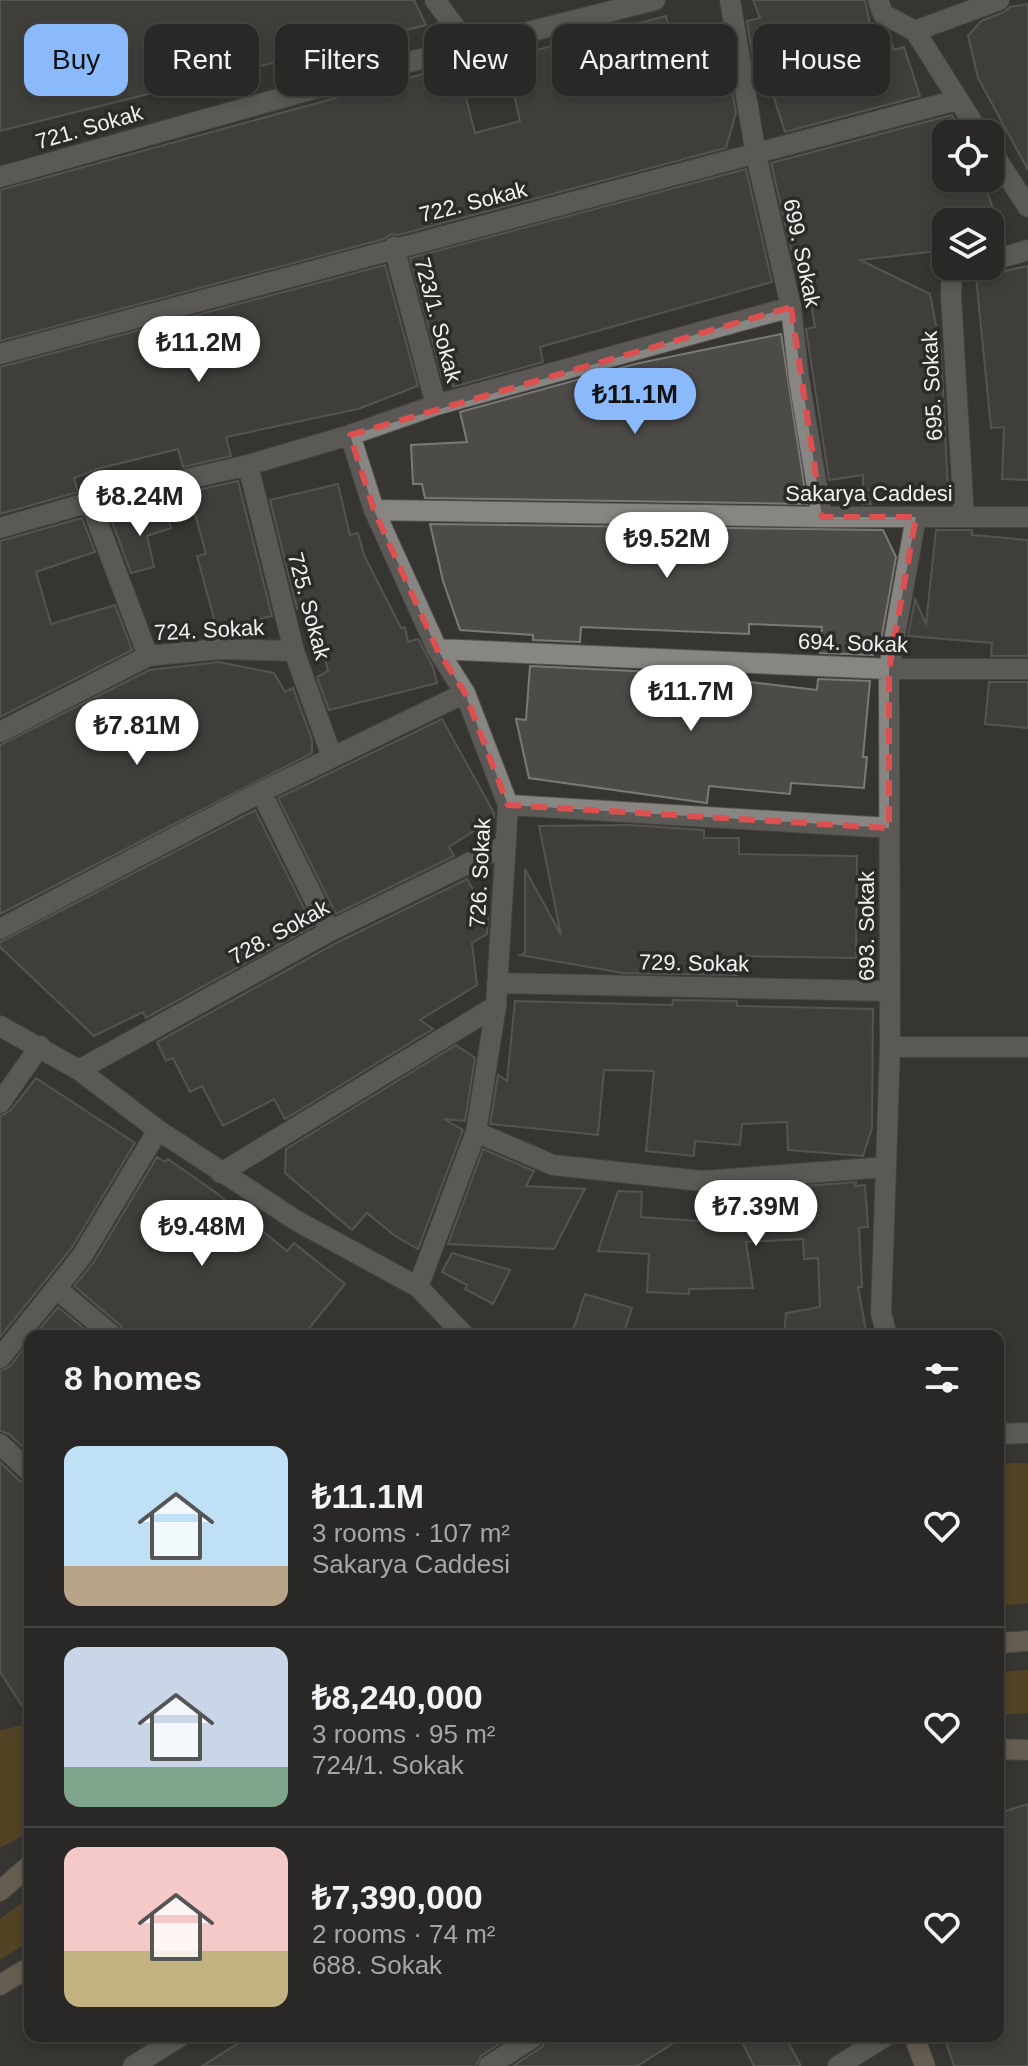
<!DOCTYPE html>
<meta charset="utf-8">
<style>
body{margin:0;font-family:Helvetica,sans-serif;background:#353432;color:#f1f3f6;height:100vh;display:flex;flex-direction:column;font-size:30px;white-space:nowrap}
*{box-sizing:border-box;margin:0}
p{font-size:26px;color:#a5a6a7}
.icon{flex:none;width:44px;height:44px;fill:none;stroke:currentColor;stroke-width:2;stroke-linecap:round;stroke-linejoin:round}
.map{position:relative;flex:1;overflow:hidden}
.panel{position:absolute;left:24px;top:1330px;width:980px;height:712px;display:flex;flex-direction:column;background:#292826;border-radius:16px;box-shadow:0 4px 12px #0003,0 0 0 2px #454443}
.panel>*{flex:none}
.guide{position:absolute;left:24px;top:24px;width:980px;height:72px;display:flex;gap:16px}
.buttons{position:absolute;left:932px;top:120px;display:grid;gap:16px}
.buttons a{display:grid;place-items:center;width:72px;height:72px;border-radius:16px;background:#292826;box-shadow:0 4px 12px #0003,0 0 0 2px #454443;font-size:40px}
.price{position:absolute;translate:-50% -68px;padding:0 18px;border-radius:28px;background:#fff;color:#222;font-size:26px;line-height:52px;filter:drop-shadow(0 2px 4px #0008)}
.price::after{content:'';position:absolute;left:50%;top:48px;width:24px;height:18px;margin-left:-12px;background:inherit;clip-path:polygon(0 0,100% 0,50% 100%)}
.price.active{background:#8bbafc;color:#111}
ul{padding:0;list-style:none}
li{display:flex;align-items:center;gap:24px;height:200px;padding:0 40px}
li+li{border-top:2px solid #454443}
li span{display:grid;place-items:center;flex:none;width:224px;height:160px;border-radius:16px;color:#555}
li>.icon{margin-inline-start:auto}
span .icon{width:96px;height:96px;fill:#fffc;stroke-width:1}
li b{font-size:34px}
h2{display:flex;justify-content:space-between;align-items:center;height:96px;padding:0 40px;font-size:34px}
.pill{padding:0 28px;border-radius:16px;background:#292826;box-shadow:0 4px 12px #0003,0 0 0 2px #454443;font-size:28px;line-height:72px}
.pill.active{background:#8bbafc;color:#111}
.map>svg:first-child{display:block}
</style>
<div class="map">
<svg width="1028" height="2066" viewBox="0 0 1028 2066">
<rect width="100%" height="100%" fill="#373532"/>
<path fill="#775417" d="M998,1463H1028V1603L998,1606Z
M1028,1670V1713L998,1715V1672Z
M30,1724V1832L0,1848V1730Z
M30,1896V1942L0,1959V1919Z"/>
<path fill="#4d4b48" stroke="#7b7975" stroke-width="2" d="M0,0H414L426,25L0,131Z
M753,0H865L871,29L879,27L888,32L894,50L904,47L920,96L785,132L756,42L752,54L747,21L760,18Z
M1028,4V170L978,78L968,36L981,21L1004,12L1010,7Z
M666,16L672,38L721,27L736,113L726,148L398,235L391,234L384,239L0,341V190L445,68L447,73L459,70L475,133L520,121L506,58Z
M952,115L965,134H946V178H982L994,211L987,222H946V250L860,260L930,294L941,351L948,489L865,490L871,504H863V475L829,480L806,329L815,327L806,272L797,275L771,163Z
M746,169L772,282L540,347L543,362L453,387L450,374L442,377L410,258Z
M385,265L418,386L358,409L226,437L231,456L183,467L178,449L97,469L74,478L78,492L0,514V367Z
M1028,266V480L1002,479L1004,427L991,428L976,277Z
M781,334L807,504L425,498L422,484H413L411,445L467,442L460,412L635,364Z
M238,481L272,616L217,630L197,556L206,554L189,492Z
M338,484L350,535L358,533L364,555L401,628L405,627L408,642L418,639L433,667L437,683L329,710L317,677L328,671L318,628L312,629L307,607L297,609L270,500Z
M166,509L171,528L147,536L154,567L131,573L112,522Z
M82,518L95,552L36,572L51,624L115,605L132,650L0,717V541Z
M430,524L883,530L896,557L880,646L874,645L873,655L820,653L822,627L749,624V634L581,627L580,642L533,640V635L460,630L443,581Z
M936,530H972V535L1028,540V656H991L992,643L908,636L915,599L926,624Z
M219,662L274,673L285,692L293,688L312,740V753L0,914V745L149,670Z
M530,666L675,673L817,690L818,679L870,681L863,757H867L864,788L791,783L790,794L709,786L707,803L529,778L516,719L526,720Z
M989,682H1028V728L985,724Z
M442,719L494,813V818L449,847L454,856L336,914L278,798Z
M255,810L313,926L146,1018L143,1012L94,1036L0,947V942Z
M630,825L704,830V838H739V854L857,856L856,958L738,956L737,975L623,973L520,955L525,953V869L561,935L539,826Z
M467,879L488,916L487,934L472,943L477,985L420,1020L433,1029L285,1119L274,1099L223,1126L202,1086L190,1092L173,1058L166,1061L157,1042L336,943Z
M673,1000L737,1001V1006L873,1009L872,1128L863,1156L788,1150L787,1122L742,1124L740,1145L695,1141L694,1156L646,1151L654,1071L604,1070L598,1135L490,1124L498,1075L507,1081L515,1001L672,1005Z
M456,1045L475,1058L465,1121L444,1119L463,1130L418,1249L395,1236L367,1213L352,1230L285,1173L286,1149Z
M36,1078L135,1143L71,1249L0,1337V1116L10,1111Z
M483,1149L534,1171L526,1186L585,1189L554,1249L448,1244Z
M157,1157L165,1162L168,1159L218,1194L287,1251L294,1243L345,1284L303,1336H126L121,1326L74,1286L93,1263Z
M856,1182L855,1186L865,1185L868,1227L859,1228L862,1287H858L867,1336H784L786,1313L820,1307L818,1258L804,1259L803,1239L746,1242L753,1288L689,1289V1294L647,1292L649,1254L598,1251L618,1191L642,1192L641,1217L714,1222L716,1202L790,1190V1187Z
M452,1253L510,1270L493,1304L465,1289L467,1285L442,1272Z
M585,1294L632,1308L623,1336H571Z
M58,1307L93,1336H34Z
M30,1341V1454L9,1434L0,1431V1371L10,1366Z
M0,1462L21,1482L30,1485V1718L0,1672Z
M1028,1804V2066H954L944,2036H998V1813Z
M250,2036H511L481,2056L476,2066H202Z
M548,2036H685L637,2066H513L543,2046Z
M739,2036H785L801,2066H754Z"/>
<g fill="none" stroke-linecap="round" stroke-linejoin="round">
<defs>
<path id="street" d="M435,0L469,46
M730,0L756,155L791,307L799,379L822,517
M878,0L883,14L915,31L980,134
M915,31L999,0
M990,149L1028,207
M0,177L417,60L655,0
M394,247L436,405
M990,261L1028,250
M0,354L957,100
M350,435L374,510L437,649L465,693L508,805L496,1006L476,1132L418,1287
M248,465L294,651L332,757
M90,502L148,656
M374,510L822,517H1028
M964,517L951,296L952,271L969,266
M0,528L90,502L248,465L350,435L436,405L791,307
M437,649L889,669H1028
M0,732L148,656L219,649L294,651
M261,792L330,931
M508,805L889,828
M0,929L261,792L465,693
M497,983L890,991
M0,1026L79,1070L158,1130L297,1221L418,1287L465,1336
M890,1047H1028
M79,1070L330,931L506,845
M0,1103L40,1046
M476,1132L553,1165L702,1181L886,1167
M221,1173L496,1006
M57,1289L113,1336
M887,1336L881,1313L890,1047L889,669L916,517
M0,1358L82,1256L158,1130
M998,1434L1028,1433
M0,1444L30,1472
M133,2066L181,2036
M489,2066L535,2036
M838,2066L886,2036"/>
<path id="secondary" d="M998,1643L1028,1641
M998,1749L1028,1750
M0,1891L30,1865
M0,1985L30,1967
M914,2036L925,2066"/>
</defs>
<use href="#street" stroke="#565451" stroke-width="22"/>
<use href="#secondary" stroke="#565451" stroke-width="22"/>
<use href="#street" stroke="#888682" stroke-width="20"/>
<use href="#secondary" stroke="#9e8e74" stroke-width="20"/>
</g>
<path d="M0 0H1028V2066H0ZM791,307L822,517H916L889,669V828L508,805L465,693L437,649L374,510L350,435Z" fill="#373532" fill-opacity=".55" fill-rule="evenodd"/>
<path fill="none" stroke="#dc5050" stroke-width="6" stroke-dasharray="16 10" stroke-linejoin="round" d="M791,307L822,517H916L889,669V828L508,805L465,693L437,649L374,510L350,435Z"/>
<g text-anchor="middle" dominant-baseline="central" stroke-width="7" stroke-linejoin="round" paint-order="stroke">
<g font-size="22" fill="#f2f1ef" stroke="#2d2b28">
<text transform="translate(89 127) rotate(-16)">721. Sokak</text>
<text transform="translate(473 202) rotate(-14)">722. Sokak</text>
<text transform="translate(802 253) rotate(78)">699. Sokak</text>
<text transform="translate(438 320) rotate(75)">723/1. Sokak</text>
<text transform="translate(932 386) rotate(-93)">695. Sokak</text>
<text x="869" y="493">Sakarya Caddesi</text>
<text transform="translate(309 606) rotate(75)">725. Sokak</text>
<text transform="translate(209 630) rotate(-3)">724. Sokak</text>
<text transform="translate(853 643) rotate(2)">694. Sokak</text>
<text transform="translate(480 873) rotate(-87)">726. Sokak</text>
<text transform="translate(866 926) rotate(-90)">693. Sokak</text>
<text transform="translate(279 932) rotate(-29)">728. Sokak</text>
<text transform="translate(694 963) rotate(1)">729. Sokak</text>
</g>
</g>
</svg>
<div class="buttons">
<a><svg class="icon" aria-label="locate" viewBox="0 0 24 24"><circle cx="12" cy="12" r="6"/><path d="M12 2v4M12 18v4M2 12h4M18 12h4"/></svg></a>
<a><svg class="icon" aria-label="layers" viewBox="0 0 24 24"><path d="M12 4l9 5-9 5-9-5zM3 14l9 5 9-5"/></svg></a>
</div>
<b class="price" style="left:199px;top:384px">₺11.2M</b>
<b class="price active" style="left:635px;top:436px">₺11.1M</b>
<b class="price" style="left:140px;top:538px">₺8.24M</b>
<b class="price" style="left:667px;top:580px">₺9.52M</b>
<b class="price" style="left:691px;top:733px">₺11.7M</b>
<b class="price" style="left:137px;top:767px">₺7.81M</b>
<b class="price" style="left:756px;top:1248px">₺7.39M</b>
<b class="price" style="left:202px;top:1268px">₺9.48M</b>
<div class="guide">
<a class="pill active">Buy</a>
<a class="pill">Rent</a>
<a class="pill">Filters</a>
<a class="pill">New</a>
<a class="pill">Apartment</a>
<a class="pill">House</a>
</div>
<section class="panel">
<h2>8 homes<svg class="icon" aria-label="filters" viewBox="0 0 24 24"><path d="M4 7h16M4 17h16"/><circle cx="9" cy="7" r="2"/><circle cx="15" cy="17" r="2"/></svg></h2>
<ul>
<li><span style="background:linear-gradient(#bfe0f5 75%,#b9a48a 0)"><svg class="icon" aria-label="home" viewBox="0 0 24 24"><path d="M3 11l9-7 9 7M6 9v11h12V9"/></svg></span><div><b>₺11.1M</b><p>3 rooms · 107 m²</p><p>Sakarya Caddesi</p></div><svg class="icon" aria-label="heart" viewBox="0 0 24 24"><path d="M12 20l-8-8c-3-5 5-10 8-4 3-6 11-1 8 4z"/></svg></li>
<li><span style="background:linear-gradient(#c9d6e8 75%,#7fa58c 0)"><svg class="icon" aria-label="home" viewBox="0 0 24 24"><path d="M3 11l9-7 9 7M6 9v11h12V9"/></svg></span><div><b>₺8,240,000</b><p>3 rooms · 95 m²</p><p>724/1. Sokak</p></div><svg class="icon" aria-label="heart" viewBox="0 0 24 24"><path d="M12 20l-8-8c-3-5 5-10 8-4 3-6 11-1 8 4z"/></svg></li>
<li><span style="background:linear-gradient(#f6c9c9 65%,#c2b280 0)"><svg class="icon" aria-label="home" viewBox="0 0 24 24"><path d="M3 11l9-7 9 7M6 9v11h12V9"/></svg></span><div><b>₺7,390,000</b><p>2 rooms · 74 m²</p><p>688. Sokak</p></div><svg class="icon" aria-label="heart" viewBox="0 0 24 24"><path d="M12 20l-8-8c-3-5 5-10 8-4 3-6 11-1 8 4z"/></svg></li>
</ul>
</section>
</div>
